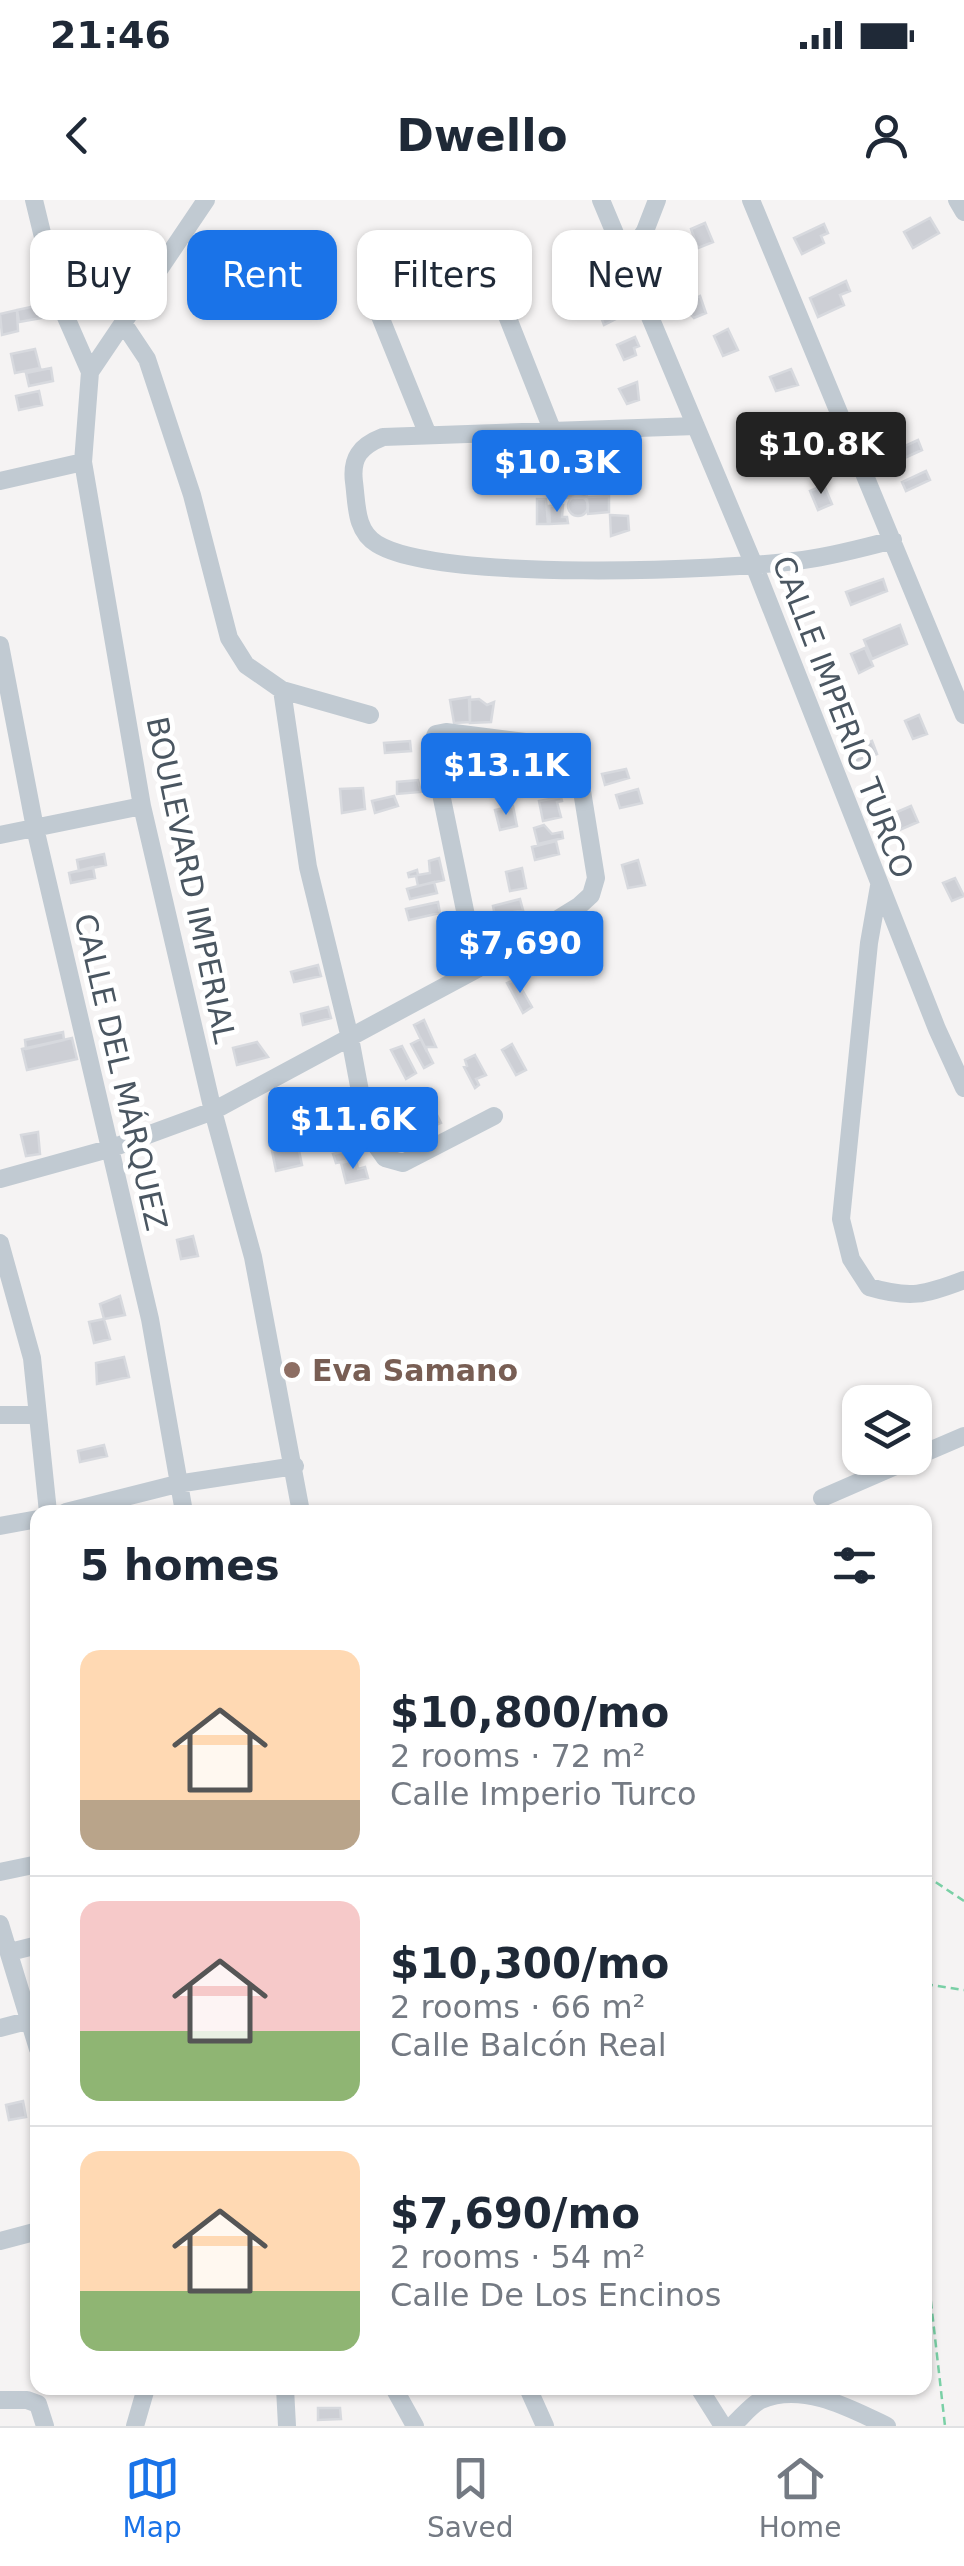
<!DOCTYPE html>
<meta charset="utf-8">
<style>
body{margin:0;font-family:"DejaVu Sans",sans-serif;background:#f6f6f7;color:#1f2937;height:100vh;display:flex;flex-direction:column;font-size:38px;white-space:nowrap}
*{box-sizing:border-box;margin:0}
p{font-size:32px;color:#747a83}
.icon{flex:none;width:55px;height:55px;fill:none;stroke:currentColor;stroke-width:2;stroke-linecap:round;stroke-linejoin:round}
.map{position:relative;flex:1;overflow:hidden}
.panel{position:absolute;left:30px;top:1305px;width:902px;height:890px;display:flex;flex-direction:column;background:#fff;border-radius:20px;box-shadow:0 2px 8px #0004}
.panel>*{flex:none}
.top-card{position:absolute;left:30px;top:30px;width:905px;height:90px;display:flex;gap:20px}
.controls{position:absolute;left:842px;top:1185px;display:grid;gap:20px}
.controls a{display:grid;place-items:center;width:90px;height:90px;border-radius:20px;background:#fff;box-shadow:0 2px 8px #0004;font-size:50px}
.price{position:absolute;translate:-50% -85px;padding:0 22px;border-radius:10px;background:#1a73e8;color:#fff;font-size:32px;line-height:65px;filter:drop-shadow(0 2px 5px #0008)}
.price::after{content:'';position:absolute;left:50%;top:60px;width:30px;height:22px;margin-left:-15px;background:inherit;clip-path:polygon(0 0,100% 0,50% 100%)}
.price.selected{background:#222;color:#fff}
ul{padding:0;list-style:none}
li{display:flex;align-items:center;gap:30px;height:250px;padding:0 50px}
li+li{border-top:2px solid #e0e1e3}
li span{display:grid;place-items:center;flex:none;width:280px;height:200px;border-radius:20px;color:#555}
li>.icon{margin-inline-start:auto}
span .icon{width:120px;height:120px;fill:#fffc;stroke-width:1}
li b{font-size:42px}
h2{display:flex;justify-content:space-between;align-items:center;height:120px;padding:0 50px;font-size:42px}
.pill{padding:0 35px;border-radius:20px;background:#fff;box-shadow:0 2px 8px #0004;font-size:35px;line-height:90px}
.pill.selected{background:#1a73e8;color:#fff}
.status{display:flex;justify-content:space-between;align-items:center;height:70px;padding:0 50px;background:#fff;direction:ltr}
.status svg{height:28px;fill:currentColor}
header{display:flex;justify-content:space-between;align-items:center;height:130px;padding:0 50px;background:#fff;font-size:45px;font-weight:800}
.dock{display:flex;justify-content:space-around;align-items:center;height:140px;border-top:2px solid #e0e1e3;background:#fff;font-size:28px;color:#747a83}
.dock a{display:grid;justify-items:center;gap:5px}
.dock .selected{color:#1a73e8}
.map>svg:first-child{display:block}
</style>
<div class="status"><b>21:46</b><svg viewBox="0 0 49 12"><path d="M0 12V9h3v3zM5 12V6h3v6zM10 12V3h3v9zM15 12V0h3v12zM26 1h20v11H26zM47 4h2v5h-2z"/></svg></div>
<header><svg class="icon" aria-label="back" viewBox="0 0 24 24"><path d="M15 5l-7 7 7 7"/></svg>Dwello<svg class="icon" aria-label="person" viewBox="0 0 24 24"><circle cx="12" cy="8" r="4"/><path d="M4 21q1-7 8-7t8 7"/></svg></header>
<div class="map">
<svg width="964" height="2226" viewBox="0 0 964 2226">
<rect width="100%" height="100%" fill="#f5f3f3"/>
<path fill="#cdcfd5" stroke="#d7d9de" stroke-width="2.5" d="M930,18L939,33L913,48L904,32Z
M705,23L713,42L698,48L691,29Z
M824,24L828,33L821,36L824,43L802,54L794,38Z
M846,81L850,91L840,95L844,105L818,117L810,98Z
M700,96L706,113L694,118L682,105Z
M610,103L622,116L604,125L598,109Z
M45,104L47,117L19,122L17,110Z
M17,110L18,131L2,135L0,114Z
M728,129L738,150L723,156L714,136Z
M635,137L639,146L634,148L636,155L624,160L617,145Z
M35,149L40,168L15,173L11,154Z
M51,168L53,181L29,186L26,173Z
M791,169L798,185L776,191L770,177Z
M637,182L639,200L627,204L619,189Z
M39,191L42,205L19,210L16,196Z
M810,226L818,244L794,253L787,236Z
M769,239L775,256L763,262L751,247Z
M918,240L922,250L898,261L894,251Z
M566,261V277L546,278L545,262Z
M566,263H585L587,297L567,298Z
M926,271L930,280L906,291L902,282Z
M824,285L832,304L818,310L810,291Z
M568 306a10 10 0 1 1 20 0a10 10 0 1 1-20 0Z
M609,296V312L588,314L587,297Z
M537,299H546L548,324H537Z
M563,305L562,317H567L568,323L550,324L549,306Z
M610,315L628,316L629,330L611,336Z
M883,379L887,391L851,405L846,392Z
M900,425L907,444L872,459L864,440Z
M865,448L873,466L859,473L851,454Z
M470,497V522L454,523L450,500Z
M479,499L487,505L494,502L491,522L470,523L469,500Z
M919,515L927,534L913,539L905,521Z
M410,541L411,551L385,553L384,543Z
M872,541L877,554L856,563L851,550Z
M492,559L493,569L460,574L458,562Z
M626,569L629,578L605,585L602,574Z
M504,570L506,583L482,586L481,573Z
M418,580L421,592L397,594V582Z
M363,588L365,609L342,613L340,589Z
M638,589L642,603L620,608L616,595Z
M394,596L398,606L375,613L372,601Z
M561,597L562,601L557,602L561,617L543,621L539,601Z
M513,606L517,626L500,630L495,610Z
M911,606L918,622L897,631L890,615Z
M544,625L552,634L562,632L563,638L538,644L534,628Z
M556,641L559,654L535,660L532,647Z
M104,654L106,665L79,671L77,660Z
M439,658L444,680L418,686L416,676L409,677L408,673L417,670L418,675L430,673L429,661Z
M638,660L645,685L628,688L622,665Z
M93,667L95,678L71,683L69,673Z
M522,668L526,688L510,691L506,672Z
M955,678L964,696L952,701L943,683Z
M434,682L437,693L410,699L407,689Z
M520,699L523,710L495,716L493,706Z
M438,702L440,713L409,720L406,709Z
M596,738L598,747L593,754L597,766L588,770L577,747Z
M318,765L321,776L294,782L291,772Z
M516,779L532,807L523,813L507,783Z
M328,807L331,818L303,825L301,814Z
M424,820L436,847H426L427,852L414,825Z
M63,832L64,840L26,849L25,840Z
M72,838L77,859L27,870L22,849Z
M421,839L433,863L424,868L411,844Z
M257,842L268,857L237,865L233,848Z
M512,844L526,870L516,875L502,850Z
M402,846L416,873L406,879L391,850Z
M475,855L486,875L476,879L479,885L475,888L464,867L467,866L465,860Z
M427,895L441,923L432,927L418,900Z
M343,901L346,910L318,917L316,906Z
M38,932L40,954L26,956L21,935Z
M298,946L302,965L276,971L272,951Z
M357,948L361,949L359,958L336,963L333,954Z
M356,959L358,969L365,967L368,978L346,983L341,963Z
M193,1036L198,1056L181,1059L177,1040Z
M120,1096L125,1115L104,1119L100,1104Z
M104,1119L110,1139L94,1143L89,1122Z
M124,1157L129,1177L97,1184L96,1163Z
M104,1245L107,1256L80,1262L78,1251Z
M23,1901L26,1917L9,1920L6,1905Z
M318,2208H340L341,2219L318,2220Z"/>
<g fill="none" stroke-linecap="round" stroke-linejoin="round">
<path stroke="#7ad0a6" stroke-width="2.5" stroke-dasharray="8 5" stroke-linecap="butt" d="M925,1675L964,1701
M925,1784L964,1790
M925,2049L945,2226"/>
<path stroke="#c1cad2" stroke-width="18" d="M34,0L58,99L90,172
M206,0L90,172L83,262L142,606L213,911L253,1057L301,1312
M601,0L754,365L937,829L964,888
M751,0L964,515
M957,0L964,12
M479,45L553,232
M626,59L645,31L657,0
M371,94L428,235
M123,123L147,159L192,295L229,438L246,465L282,490L370,515
M696,226L383,237C360,246 351,258 354,282C357,304 355,331 377,344C439,382 724,371 803,360C833,356 863,348 893,340
M0,281L83,262
M0,445L35,628L150,1119L184,1312
M282,490L308,667L350,838L368,934L385,958L403,963L494,916
M0,635L142,606
M879,686L869,743L841,1019L851,1059L869,1087C910,1099 925,1095 964,1080
M0,979L112,948L213,911L477,769L579,706L591,695L596,678L577,560L565,547L446,532L436,534L431,545L477,769
M0,1043L32,1158L48,1312
M0,1215H37
M915,1257L964,1236
M822,1298L914,1258
M66,1312L177,1284L295,1266
M0,1326L38,1319
M0,1672L38,1664
M0,1724L38,1849
M10,1752L38,1745
M0,1828L27,1821
M0,2041L38,2031
M285,2188L287,2226
M394,2188L415,2226
M528,2188L545,2226
M699,2188L723,2226
M0,2200H27L38,2204L45,2226
M135,2226L146,2188
M732,2226C741,2218 751,2205 761,2200C802,2182 850,2208 887,2226"/>
</g>
<circle fill="#8d6e63" stroke="#fff" stroke-width="4" cx="292" cy="1170" r="10"/>
<g text-anchor="middle" dominant-baseline="central" stroke-width="10" stroke-linejoin="round" paint-order="stroke">
<g font-size="30" fill="#4a5661" stroke="#fff">
<text transform="translate(843 517) rotate(69)">CALLE IMPERIO TURCO</text>
<text transform="translate(191 680) rotate(78)">BOULEVARD IMPERIAL</text>
<text transform="translate(121 872) rotate(77)">CALLE DEL MÁRQUEZ</text>
</g>
<g font-size="30" font-weight="bold" fill="#785e54" stroke="#fff" text-anchor="start">
<text x="312" y="1170">Eva Samano</text>
</g>
</g>
</svg>
<div class="controls">
<a><svg class="icon" aria-label="layers" viewBox="0 0 24 24"><path d="M12 4l9 5-9 5-9-5zM3 14l9 5 9-5"/></svg></a>
</div>
<b class="price selected" style="left:821px;top:297px">$10.8K</b>
<b class="price" style="left:557px;top:315px">$10.3K</b>
<b class="price" style="left:506px;top:618px">$13.1K</b>
<b class="price" style="left:520px;top:796px">$7,690</b>
<b class="price" style="left:353px;top:972px">$11.6K</b>
<div class="top-card">
<a class="pill">Buy</a>
<a class="pill selected">Rent</a>
<a class="pill">Filters</a>
<a class="pill">New</a>
</div>
<section class="panel">
<h2>5 homes<svg class="icon" aria-label="filters" viewBox="0 0 24 24"><path d="M4 7h16M4 17h16"/><circle cx="9" cy="7" r="2"/><circle cx="15" cy="17" r="2"/></svg></h2>
<ul>
<li><span style="background:linear-gradient(#ffd9b3 75%,#b9a48a 0)"><svg class="icon" aria-label="home" viewBox="0 0 24 24"><path d="M3 11l9-7 9 7M6 9v11h12V9"/></svg></span><div><b>$10,800/mo</b><p>2 rooms · 72 m²</p><p>Calle Imperio Turco</p></div></li>
<li><span style="background:linear-gradient(#f6c9c9 65%,#8fb573 0)"><svg class="icon" aria-label="home" viewBox="0 0 24 24"><path d="M3 11l9-7 9 7M6 9v11h12V9"/></svg></span><div><b>$10,300/mo</b><p>2 rooms · 66 m²</p><p>Calle Balcón Real</p></div></li>
<li><span style="background:linear-gradient(#ffd9b3 70%,#8fb573 0)"><svg class="icon" aria-label="home" viewBox="0 0 24 24"><path d="M3 11l9-7 9 7M6 9v11h12V9"/></svg></span><div><b>$7,690/mo</b><p>2 rooms · 54 m²</p><p>Calle De Los Encinos</p></div></li>
</ul>
</section>
</div>
<nav class="dock">
<a class="selected"><svg class="icon" aria-label="map" viewBox="0 0 24 24"><path d="M3 6l6-2 6 2 6-2v14l-6 2-6-2-6 2zM9 4v14M15 6v14"/></svg>Map</a>
<a><svg class="icon" aria-label="saved" viewBox="0 0 24 24"><path d="M7 4h10v16l-5-4-5 4z"/></svg>Saved</a>
<a><svg class="icon" aria-label="home" viewBox="0 0 24 24"><path d="M3 11l9-7 9 7M6 9v11h12V9"/></svg>Home</a>
</nav>
